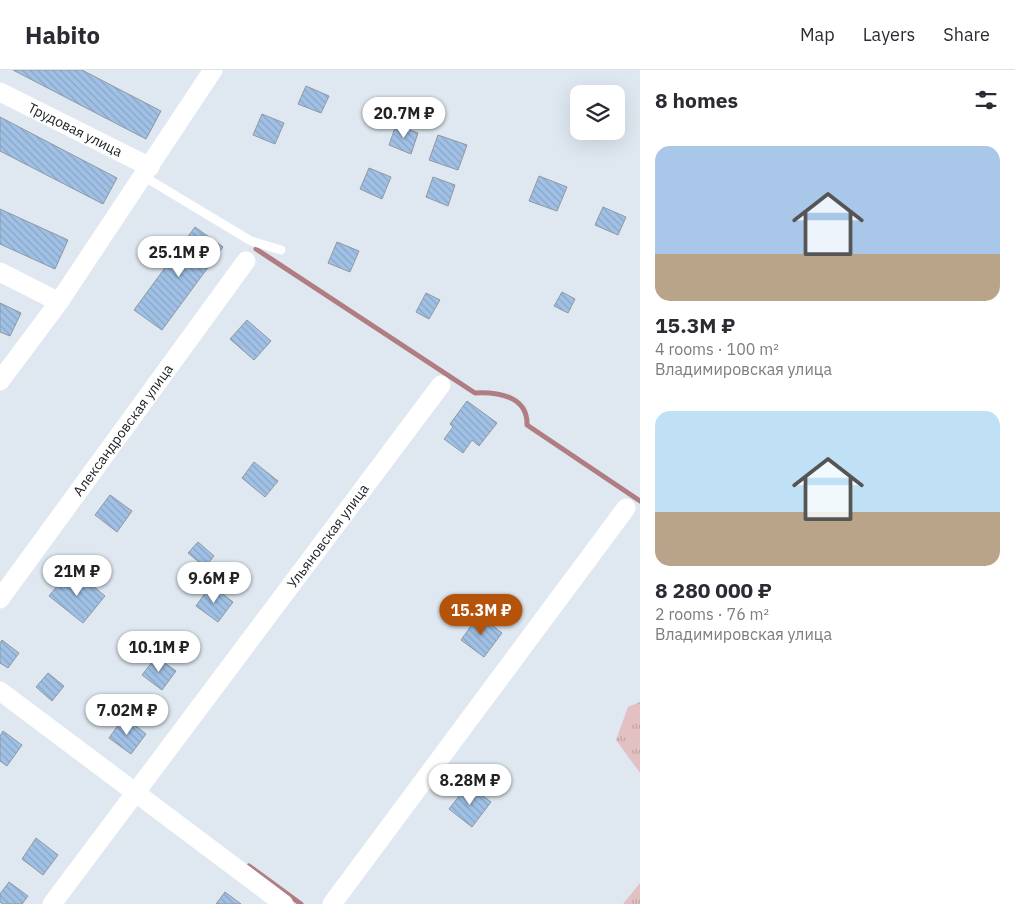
<!DOCTYPE html>
<meta charset="utf-8">
<style>
body{margin:0;font-family:"IBM Plex Sans",sans-serif;background:#f7f7f7;color:#2b2b33;height:100vh;display:flex;flex-direction:column;font-size:19px;white-space:nowrap}
*{box-sizing:border-box;margin:0}
p{font-size:16px;color:#7c7c81}
.icon{flex:none;width:28px;height:28px;fill:none;stroke:currentColor;stroke-width:2;stroke-linecap:round;stroke-linejoin:round}
.map{position:relative;flex:1;overflow:hidden}
.side{display:flex;flex-direction:column;background:#fff;width:375px}
.side>*{flex:none}
.tools{position:absolute;left:570px;top:15px;display:grid;gap:10px}
.tools a{display:grid;place-items:center;width:55px;height:55px;border-radius:10px;background:#fff;box-shadow:0 5px 20px #0002;font-size:25px}
.price{position:absolute;translate:-50% -42px;padding:0 11px;border-radius:18px;background:#fff;color:#222;font-size:16px;line-height:32px;filter:drop-shadow(0 1px 2px #0008)}
.price::after{content:'';position:absolute;left:50%;top:30px;width:15px;height:11px;margin-left:-8px;background:inherit;clip-path:polygon(0 0,100% 0,50% 100%)}
.price.on{background:#b45309;color:#fff}
ul{padding:0;list-style:none}
li{display:grid;align-content:center;gap:10px;height:265px;padding:0 15px}
li span{display:grid;place-items:center;height:155px;border-radius:15px;color:#555}
li>.icon{margin-inline-start:auto}
span .icon{width:90px;height:90px;fill:#fffc;stroke-width:1}
li b{font-size:21px}
h2{display:flex;justify-content:space-between;align-items:center;height:60px;padding:0 15px;font-size:21px}
header{display:flex;align-items:center;gap:30px;box-sizing:border-box;height:70px;padding:0 25px;background:#fff;border-bottom:1px solid #e1e1e2}
header strong{font-size:24px}
nav{display:flex;gap:28px;margin-inline-start:auto;font-size:18px}
main{display:flex;flex:1;min-height:0}
.map>svg:first-child{display:block}
</style>
<header>
<strong>Habito</strong>
<nav><a>Map</a><a>Layers</a><a>Share</a></nav>
</header>
<main>
<div class="map">
<svg width="640" height="834" viewBox="0 0 640 834">
<defs>
<pattern id="grass-tufts" width="24" height="20" patternUnits="userSpaceOnUse" patternTransform="scale(1.25)"><rect width="24" height="20" fill="#e3c0c2"/><path d="M3 7l-1-3M5 7V3M7 7l1-3M15 17l-1-3M17 17v-4M19 17l1-3" fill="none" stroke="#c2a5a6"/></pattern>
<pattern id="building-back-hatch" width="6" height="6" patternUnits="userSpaceOnUse" patternTransform="scale(1.25)"><rect width="6" height="6" fill="#a0c1e5"/><path d="M-1 5l2 2M0 0l6 6M5-1l2 2" fill="none" stroke="#89a5c4"/></pattern>
</defs>
<rect width="100%" height="100%" fill="#dfe8f1"/>
<path fill="url(#grass-tufts)" d="M640,632V703L616,670L628,637Z
M640,813V834H623Z"/>
<g fill="none" stroke-linecap="round" stroke-linejoin="round">
<path stroke="#b07e82" stroke-width="5" d="M256,179L475,323C498,322 528,326 527,355L640,431
M249,796L301,834"/>
</g>
<path fill="url(#building-back-hatch)" stroke="#9098a1" d="M13,0H82L161,41L146,69Z
M306,16L329,26L321,43L298,34Z
M262,44L284,53L275,74L253,65Z
M0,47L117,108L103,134L0,81Z
M396,55L418,63L411,84L389,75Z
M438,65L467,75L458,100L429,90Z
M369,98L391,107L382,129L360,119Z
M539,106L567,117L557,141L529,131Z
M433,107L455,115L448,136L426,127Z
M603,137L626,147L618,165L595,155Z
M0,139L68,170L55,199L0,174Z
M195,157L223,177L162,260L134,240Z
M337,172L359,181L350,202L328,193Z
M562,222L575,229L568,243L554,236Z
M426,223L440,230L429,249L416,242Z
M0,233L21,243L10,266L0,262Z
M247,250L271,271L254,290L230,269Z
M467,331L497,353L479,376L472,370L463,383L444,369L453,357L450,354Z
M254,392L278,411L265,427L242,408Z
M110,425L132,441L117,462L95,445Z
M198,472L214,486L205,497L188,483Z
M67,504L78,513L82,507L105,526L83,553L49,526Z
M211,515L233,532L218,552L196,536Z
M479,545L502,563L484,587L461,570Z
M2,570L19,583L8,598L0,593V573Z
M156,587L176,601L162,620L142,605Z
M48,603L64,616L52,631L36,617Z
M124,647L146,664L131,684L109,668Z
M3,661L22,675L7,696L0,691V666Z
M468,715L491,732L472,757L449,739Z
M36,768L58,785L43,805L22,789Z
M9,812L28,826L22,834H3L0,832V824Z
M225,822L241,834H216Z"/>
<g fill="none" stroke-linecap="round" stroke-linejoin="round">
<path stroke="#fff" stroke-width="9" d="M143,106L251,171L281,180"/>
<g stroke="#fff" stroke-width="19">
<path id="s1" d="M0,22L150,97"/>
<path d="M0,202L59,232"/>
<path d="M0,311L59,232L213,0"/>
<path id="s2" d="M0,529L246,191"/>
<path d="M0,621L284,834"/>
<path id="s3" d="M52,834L441,315"/>
<path d="M332,834L626,438"/>
</g>
</g>
<g text-anchor="middle" dominant-baseline="central" stroke-width="4" stroke-linejoin="round" paint-order="stroke">
<g font-size="14" fill="#1b1e21" stroke="#dfe8f1">
<text stroke="none"><textPath href="#s1" startOffset="84">Трудовая улица</textPath></text>
<text stroke="none"><textPath href="#s2" startOffset="209">Александровская улица</textPath></text>
<text stroke="none"><textPath href="#s3" startOffset="460">Ульяновская улица</textPath></text>
</g>
</g>
</svg>
<div class="tools">
<a><svg class="icon" aria-label="layers" viewBox="0 0 24 24"><path d="M12 4l9 5-9 5-9-5zM3 14l9 5 9-5"/></svg></a>
</div>
<b class="price" style="left:404px;top:69px">20.7M ₽</b>
<b class="price" style="left:179px;top:208px">25.1M ₽</b>
<b class="price" style="left:77px;top:527px">21M ₽</b>
<b class="price" style="left:214px;top:534px">9.6M ₽</b>
<b class="price on" style="left:481px;top:566px">15.3M ₽</b>
<b class="price" style="left:159px;top:603px">10.1M ₽</b>
<b class="price" style="left:127px;top:666px">7.02M ₽</b>
<b class="price" style="left:470px;top:736px">8.28M ₽</b>
</div>
<section class="side">
<h2>8 homes<svg class="icon" aria-label="filters" viewBox="0 0 24 24"><path d="M4 7h16M4 17h16"/><circle cx="9" cy="7" r="2"/><circle cx="15" cy="17" r="2"/></svg></h2>
<ul>
<li><span style="background:linear-gradient(#a9c7e8 70%,#b9a48a 0)"><svg class="icon" aria-label="home" viewBox="0 0 24 24"><path d="M3 11l9-7 9 7M6 9v11h12V9"/></svg></span><div><b>15.3M ₽</b><p>4 rooms · 100 m²</p><p>Владимировская улица</p></div></li>
<li><span style="background:linear-gradient(#bfe0f5 65%,#b9a48a 0)"><svg class="icon" aria-label="home" viewBox="0 0 24 24"><path d="M3 11l9-7 9 7M6 9v11h12V9"/></svg></span><div><b>8 280 000 ₽</b><p>2 rooms · 76 m²</p><p>Владимировская улица</p></div></li>
</ul>
</section>
</main>
